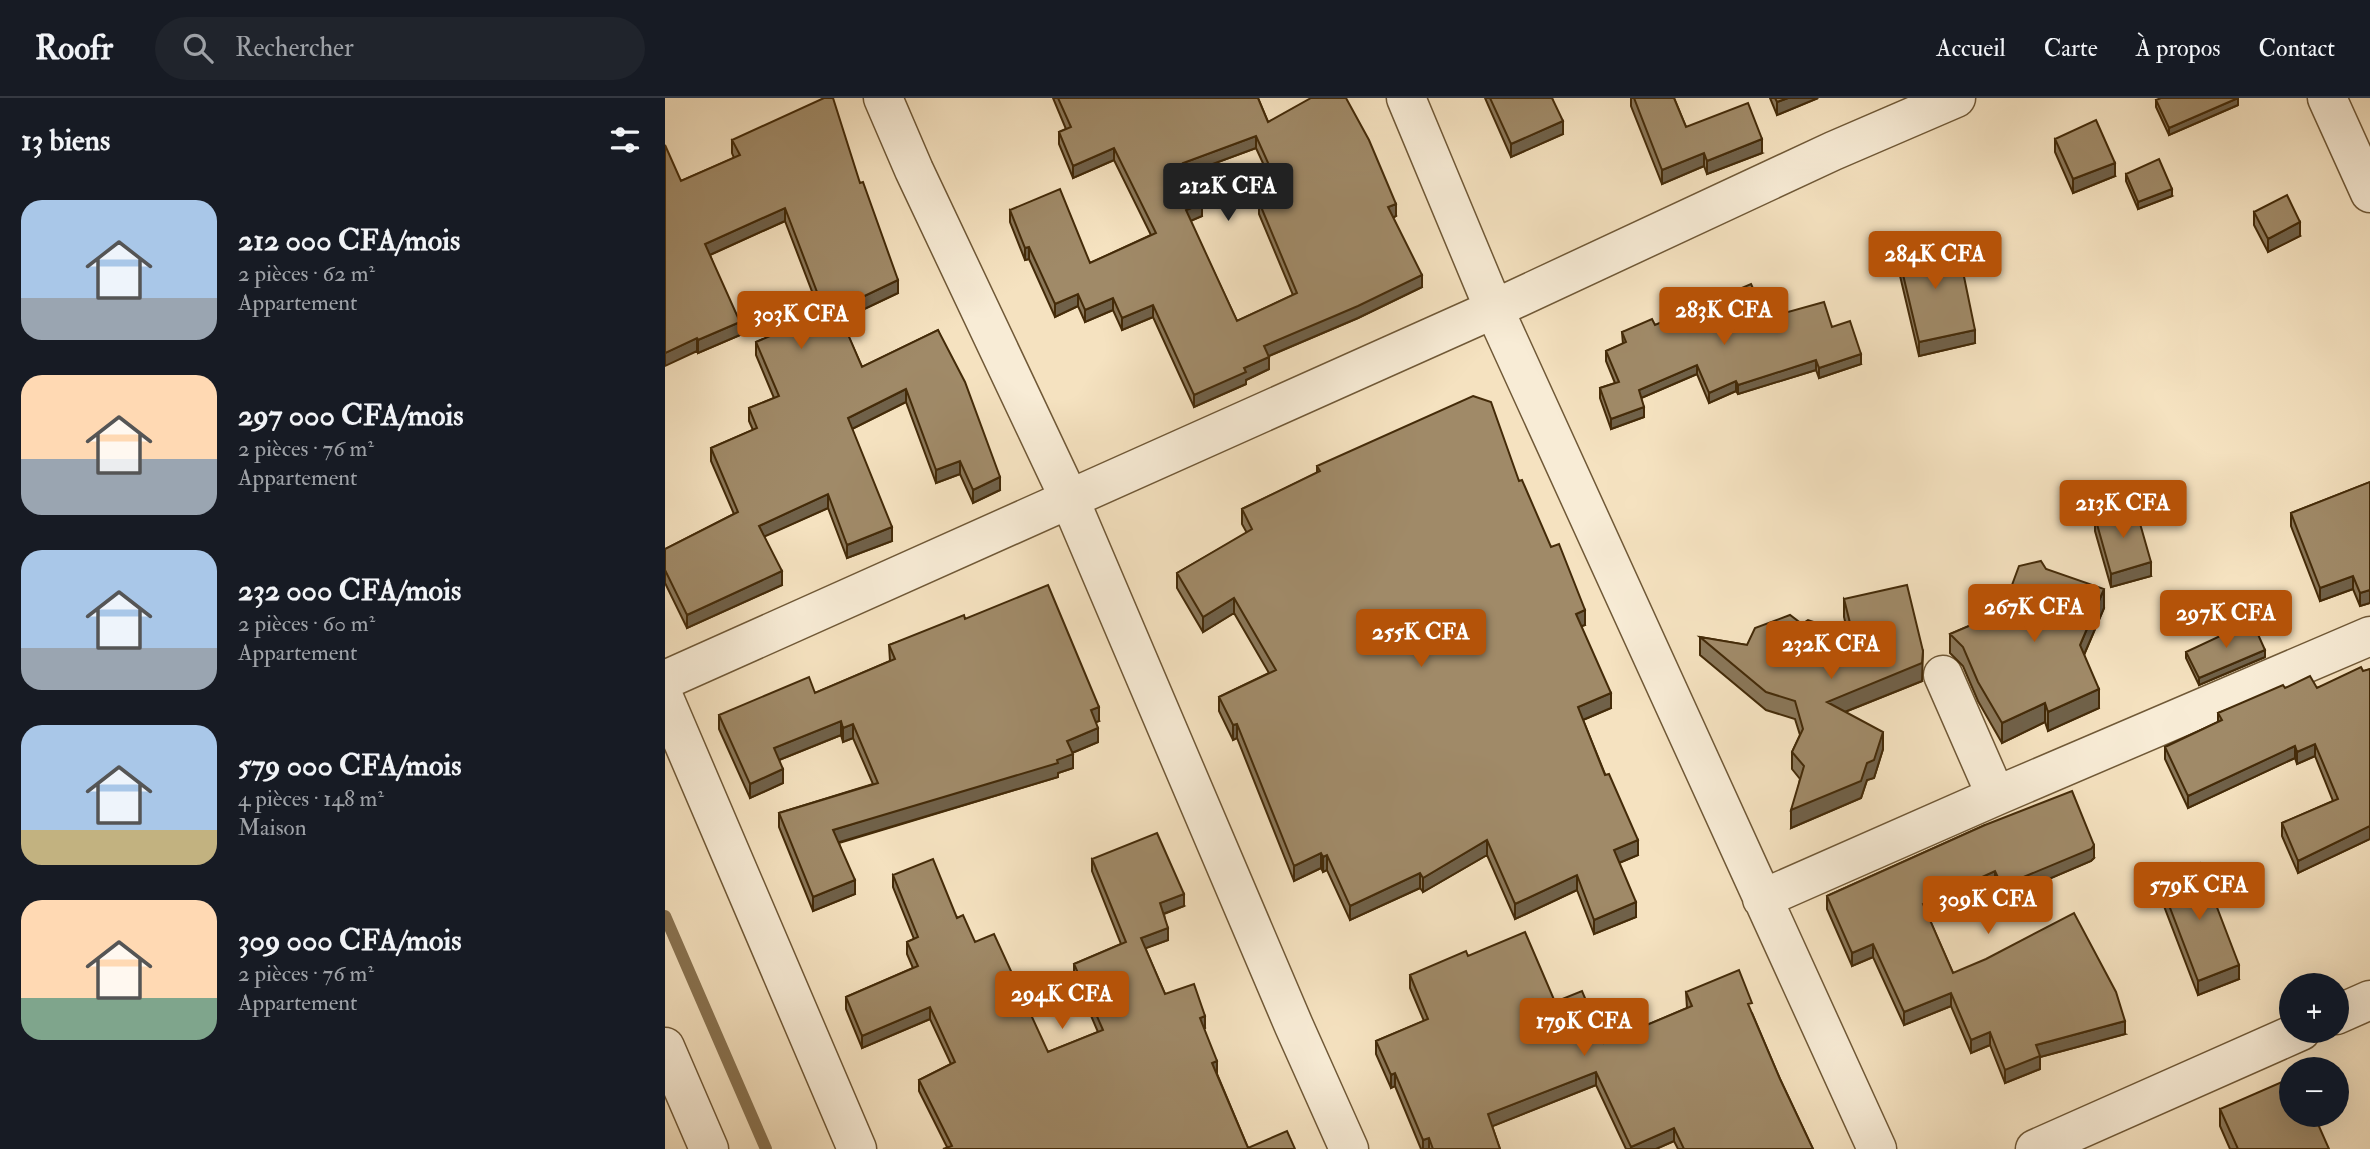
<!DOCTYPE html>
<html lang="fr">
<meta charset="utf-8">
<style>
body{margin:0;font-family:"IM FELL Double Pica",serif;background:#20242c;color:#f1f3f6;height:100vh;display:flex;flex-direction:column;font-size:26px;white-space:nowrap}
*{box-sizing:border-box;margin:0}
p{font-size:23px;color:#9ea1a6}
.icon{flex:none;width:38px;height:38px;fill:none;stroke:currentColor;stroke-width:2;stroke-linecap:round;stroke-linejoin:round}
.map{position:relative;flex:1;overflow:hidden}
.sheet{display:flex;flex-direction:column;background:#171b24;width:665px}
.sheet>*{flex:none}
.buttons{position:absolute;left:1614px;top:875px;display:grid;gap:14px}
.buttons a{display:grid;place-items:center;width:70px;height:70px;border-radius:50%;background:#171b24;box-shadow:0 7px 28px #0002;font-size:35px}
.price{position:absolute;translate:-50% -60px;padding:0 16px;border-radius:7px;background:#b45309;color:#fff;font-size:23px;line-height:46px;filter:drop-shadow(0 2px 4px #0008)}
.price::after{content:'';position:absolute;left:50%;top:42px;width:21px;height:16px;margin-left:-10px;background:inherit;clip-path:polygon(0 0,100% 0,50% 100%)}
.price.active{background:#222;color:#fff}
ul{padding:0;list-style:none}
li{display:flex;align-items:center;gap:21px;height:175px;padding:0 21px}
li span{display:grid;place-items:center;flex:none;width:196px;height:140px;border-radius:21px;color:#555}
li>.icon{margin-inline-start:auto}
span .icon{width:84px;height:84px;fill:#fffc;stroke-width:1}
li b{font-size:30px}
h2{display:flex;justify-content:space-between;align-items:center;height:84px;padding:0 21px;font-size:30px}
header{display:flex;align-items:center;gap:42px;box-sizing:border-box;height:98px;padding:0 35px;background:#171b24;border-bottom:2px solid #363941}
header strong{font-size:33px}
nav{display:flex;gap:38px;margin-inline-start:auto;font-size:24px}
.search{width:490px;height:63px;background:#20242c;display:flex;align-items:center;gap:18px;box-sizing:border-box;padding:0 24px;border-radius:38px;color:#9ea1a6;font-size:26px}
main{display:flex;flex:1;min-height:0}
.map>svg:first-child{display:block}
</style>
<header>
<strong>Roofr</strong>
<div class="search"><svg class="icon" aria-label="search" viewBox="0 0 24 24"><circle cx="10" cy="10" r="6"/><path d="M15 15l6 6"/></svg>Rechercher</div>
<nav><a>Accueil</a><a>Carte</a><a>À propos</a><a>Contact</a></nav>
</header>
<main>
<section class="sheet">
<h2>13 biens<svg class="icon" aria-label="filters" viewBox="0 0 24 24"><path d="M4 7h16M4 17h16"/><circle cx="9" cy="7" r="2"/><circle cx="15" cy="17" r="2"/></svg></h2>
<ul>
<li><span style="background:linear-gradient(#a9c7e8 70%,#9aa5b1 0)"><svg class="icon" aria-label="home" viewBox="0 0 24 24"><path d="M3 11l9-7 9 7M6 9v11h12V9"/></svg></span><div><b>212 000 CFA/mois</b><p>2 pièces · 62 m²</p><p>Appartement</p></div></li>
<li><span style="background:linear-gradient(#ffd9b3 60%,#9aa5b1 0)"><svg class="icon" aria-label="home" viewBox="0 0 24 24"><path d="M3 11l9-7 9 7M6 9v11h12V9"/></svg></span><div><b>297 000 CFA/mois</b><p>2 pièces · 76 m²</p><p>Appartement</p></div></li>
<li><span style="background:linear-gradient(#a9c7e8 70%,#9aa5b1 0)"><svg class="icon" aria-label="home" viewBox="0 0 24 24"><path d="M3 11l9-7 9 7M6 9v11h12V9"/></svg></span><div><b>232 000 CFA/mois</b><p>2 pièces · 60 m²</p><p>Appartement</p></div></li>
<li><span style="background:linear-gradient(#a9c7e8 75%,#c2b280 0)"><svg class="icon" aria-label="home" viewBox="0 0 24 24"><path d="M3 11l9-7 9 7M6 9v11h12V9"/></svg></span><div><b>579 000 CFA/mois</b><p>4 pièces · 148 m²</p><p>Maison</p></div></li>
<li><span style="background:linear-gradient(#ffd9b3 70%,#7fa58c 0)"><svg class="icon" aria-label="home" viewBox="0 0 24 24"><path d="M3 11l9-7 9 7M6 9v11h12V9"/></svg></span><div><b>309 000 CFA/mois</b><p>2 pièces · 76 m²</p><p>Appartement</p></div></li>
</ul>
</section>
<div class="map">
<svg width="1705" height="1051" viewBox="0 0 1705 1051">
<rect width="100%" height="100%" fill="#f5e2c0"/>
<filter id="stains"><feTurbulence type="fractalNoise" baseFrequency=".00286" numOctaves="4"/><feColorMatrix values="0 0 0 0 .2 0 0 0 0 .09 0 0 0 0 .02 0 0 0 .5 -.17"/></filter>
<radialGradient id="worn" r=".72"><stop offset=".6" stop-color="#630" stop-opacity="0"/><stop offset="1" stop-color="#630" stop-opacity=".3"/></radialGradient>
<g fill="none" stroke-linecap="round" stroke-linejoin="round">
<path stroke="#8a7452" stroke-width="12" d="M0,818L101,1051"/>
<defs>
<path id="minor" d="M218,0L249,72L404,400L629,928L684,1051
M741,0L829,211L1212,1051
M1662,0L1705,95
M1278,577L1331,698
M0,582L829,211L1168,53L1291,0
M0,602L192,1051
M1097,801L1331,698L1705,538
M1671,917L1705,902
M0,949L44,1051
M1370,1051L1636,933"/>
</defs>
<use href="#minor" stroke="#705937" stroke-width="41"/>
<use href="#minor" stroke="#f8ecd6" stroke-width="38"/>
</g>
<path fill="#8a7759" stroke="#442b09" stroke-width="2" fill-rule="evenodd" d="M388,0H593L603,24L731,118L728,120L757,189L693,220L604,258V271L581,282V286L529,309L488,219L457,232L448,212L420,224L413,208L390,219L364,161L360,162L345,124V112L425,165L486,137L449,62L408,80L394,46V34L401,31ZM591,50L613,98L594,104V116L628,197L572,223L525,123L537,118L523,75Z
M820,0H887L898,36L846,59Z
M966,0H1009L1021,29L1097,55L1042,76L1039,68L997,86L966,8Z
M1105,0H1153L1112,17Z
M1491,2L1573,7L1504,37L1491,9Z
M1390,41L1450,78L1408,95L1390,54Z
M67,42L195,85L233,195L176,222L197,269L273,232L335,392L308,405L295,376L271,385L241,304L187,331L227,443L182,460L163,410L99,438L117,487L22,530L0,485V451L69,416L46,363V350L88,332L84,323V310L109,300L91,257V244L156,217L120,123L45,157L75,237L33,255L16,83L69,60L67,55Z
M1461,76L1507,98L1473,111L1461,83Z
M1589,114L1635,138L1603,154L1589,127Z
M1231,147L1282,173L1310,245L1254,258L1231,161Z
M1101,220L1167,229L1196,266L1154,280L1151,272L1073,296L1071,293L1044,305L1032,276L976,300L979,319L946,331L935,300V290L950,285L941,263V253L958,246L957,234L990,227Z
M652,368L854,383L920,527L916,528L946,610L918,622L973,757L954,765L971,819L929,836L912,792L850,821L822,757L758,794L755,790L685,822L662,772L658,774L656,770L629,783L572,640L568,642L554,613V599L604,575L569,515L538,534L512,490V475L582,435L577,426V411L652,375Z
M1705,384V505L1695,508L1688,491L1655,503L1626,428V415Z
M1430,419L1486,478L1446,489L1430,433Z
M1381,471L1439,510L1419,557L1434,610L1383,633L1380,624L1337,645L1313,603L1298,568L1285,555V536L1337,514Z
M1179,501L1257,583L1180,614L1218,651L1209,680L1202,682L1196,700L1126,730L1135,681L1127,671V654L1135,637L1130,621L1101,612L1035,557V539L1082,547L1137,526L1183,536L1179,519Z
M300,521L434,623L431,624L433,644L407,655L408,670L393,675V679L174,745L190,796L148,813L114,729V715L208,686L188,640L178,644L176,637L114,662L118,685L85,700L54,631V617L150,595L225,563L224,547Z
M1521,554L1600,559L1534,587L1521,560Z
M1705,571V741L1633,775L1617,738V725L1668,703L1650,658L1632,666L1630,660L1523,710L1500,661V649L1553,624V615L1620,590H1652Z
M1320,727L1429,760L1426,763L1337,801L1330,786L1262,816L1288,875L1460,936L1375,959V971L1340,985L1325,947L1306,955L1286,908L1239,927L1208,859L1187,868L1162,811V798Z
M427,761L519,808L499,816L503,842L480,850L500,896L540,930L539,931L552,976L583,1050L630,1051L282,1049L254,993V982L286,966L265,921L197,950L181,911V899L248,870L242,856V844L249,841L228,789V777L292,820L310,844L383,954L433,934L409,878V866L456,846L427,773Z
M1494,781L1574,881L1533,897L1494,795Z
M803,858L890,904L939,945L1022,910L1021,894L1087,915L1115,981L1148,1051H1013L1009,1043L991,1051H961L931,987L827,1028L835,1051H756L730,988L726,990L711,956V943L759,923L745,890V877Z
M1555,1011L1664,1051H1565L1555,1028Z"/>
<path fill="#706149" stroke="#442b09" stroke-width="2" d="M1123,0H1153L1112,17V4Z
M1573,0V7L1504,37V30Z
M898,23V36L846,59V46Z
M591,38V50L518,77V65Z
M1097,41V55L1042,76V63Z
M449,50V62L408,80V68Z
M1039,55V68L997,86V72Z
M1450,65V78L1408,95V81Z
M1507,91V98L1473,111V104Z
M537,106V118L521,125V112Z
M731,106V118L723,122V109Z
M120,110V123L40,159V146Z
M1635,124V138L1603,154V141Z
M364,149V161L360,162V150Z
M757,177V189L693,220L599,260V248Z
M233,182V195L172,224V211Z
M413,196V208L390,219V206Z
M448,200V212L420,224V212Z
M488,207V219L457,232V220Z
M75,224V237L33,255V242Z
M1310,232V245L1254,258V244Z
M32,240V253L0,268V255Z
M1196,256V266L1154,280V270Z
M604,259V271L581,282V286L529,309V297L579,270Z
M1151,262V272L1073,296V287Z
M1032,267V276L974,301V292Z
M1071,283V293L1044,305V295Z
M241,291V304L183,333V320Z
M979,309V319L946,331V321Z
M295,363V376L271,385V372Z
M335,379V392L308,405V392Z
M163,396V410L94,441V428Z
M227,429V443L182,460V447Z
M1486,464V478L1446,489V476Z
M117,473V487L22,530V517Z
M1688,478V491L1655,503V490Z
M1439,491V510L1415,566V547Z
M1705,492V505L1695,508V495Z
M569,500V515L538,534V519Z
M920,512V527L911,530V516Z
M1600,552V559L1534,587V580Z
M1258,553L1257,583L1162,621V604Z
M1434,591V610L1383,633V614Z
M946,595V610L913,624V609Z
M1380,605V624L1337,645V625Z
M434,609V623L426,626V612Z
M176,623V637L109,664V650Z
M188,626V640L178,644V630Z
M572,626V640L568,642V627Z
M433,630V644L402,657V643Z
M1218,634V651L1209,680L1202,682L1196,700L1126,730V712L1202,665Z
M1650,646V658L1632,666V654Z
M1630,648V660L1523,710V698Z
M408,656V670L393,675V679L168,746V732Z
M118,671V685L85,700V686Z
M1705,728V741L1633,775V763Z
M822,742V757L758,794V780Z
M973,742V757L949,767V752Z
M1429,747V760L1426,763L1337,801V788Z
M656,755V770L629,783V768Z
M662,757V772L658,774V759Z
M1330,773V786L1258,818V806Z
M755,775V790L685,822V808Z
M912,777V792L850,821V806Z
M190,782V796L148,813V799Z
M519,796V808L495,817V805Z
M971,804V819L929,836V822Z
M503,830V842L476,852V840Z
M1208,846V859L1187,868V855Z
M1574,867V881L1533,897V883Z
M1286,895V908L1239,927V914Z
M265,909V921L197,950V938Z
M540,918V930L535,932V920Z
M1460,923V936L1375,959V971L1340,985V972L1371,947Z
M1325,934V947L1306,955V942Z
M552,963V975L547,977V965Z
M931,974V987L823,1030V1016Z
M730,975V988L726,990V977Z
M1009,1030V1043L991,1051H966V1049Z
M764,1040V1051H758V1042Z"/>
<path fill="#a08a68" stroke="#442b09" stroke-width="2" fill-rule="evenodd" d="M159,0H168L195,85L198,84L233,182L172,211L197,269L273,232L300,284L335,379L308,392L295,363L271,372L241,291L183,320L227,429L182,447L163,396L94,428L117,473L22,517L0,472V451L73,414L46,350L92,330L84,310L114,298L91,244L160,215L120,110L40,146L75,224L33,242L32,240L0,255V47L16,83L75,57L67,42Z
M393,0H593L603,24L646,0H681L704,42L731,106L723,109L757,177L693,208L599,248L604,259L579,270L581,274L529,297L488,207L457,220L448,200L420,212L413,196L390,206L364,149L360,150L345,112L395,91L425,165L491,135L449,50L408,68L394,34L406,29ZM591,38L617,96L594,104L632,195L572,223L521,112L537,106L518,65Z
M825,0H887L898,23L846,46Z
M969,0H1009L1021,29L1083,5L1097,41L1042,63L1039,55L997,72Z
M1110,0H1123L1112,4Z
M1496,0H1573L1504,30L1491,2Z
M1431,22L1450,65L1408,81L1390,41Z
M1494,61L1507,91L1473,104L1461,76Z
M1622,97L1635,124L1603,141L1589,114Z
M1274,138L1282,173L1297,169L1310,232L1254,244L1231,147Z
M1086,186L1101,220L1159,204L1167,229L1185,223L1196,256L1154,270L1151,262L1073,287L1071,283L1044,295L1032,267L974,292L979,309L946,321L935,290L954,284L941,253L961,244L957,234L987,221L990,227Z
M808,298L826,304L854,383L857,382L886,449L894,446L920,512L911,516L946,595L913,609L940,677L944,676L973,742L949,752L971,804L929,822L912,777L850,806L822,742L758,780L755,775L685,808L662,757L658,759L656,755L629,768L572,626L568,627L554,599L611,572L569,500L538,519L512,475L587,431L577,411L655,373L652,368Z
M1705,384V492L1695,495L1688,478L1655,490L1626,415Z
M1470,408L1486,464L1446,476L1430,419Z
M1376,463L1381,471L1439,491L1415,547L1434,591L1383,614L1380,605L1337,625L1313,584L1298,549L1285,536L1337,514L1354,468Z
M383,487L434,609L426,612L433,630L402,643L408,656L392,662L393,665L168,732L190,782L148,799L114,715L213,685L188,626L178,630L176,623L109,650L118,671L85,686L54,617L144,579L150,595L230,561L224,547L299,517L300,521Z
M1242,487L1258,553L1257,565L1162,604L1218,634L1209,662L1202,665L1196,683L1126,712L1139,668L1127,654L1138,631L1130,603L1101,594L1035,539L1082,547L1090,530L1125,517L1137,526L1143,522L1188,537L1179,501Z
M1587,523L1600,552L1534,580L1521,554Z
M1696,569L1698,573L1705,571V728L1633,763L1617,725L1673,701L1650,646L1632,654L1630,648L1523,698L1500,649L1557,622L1553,615L1618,587L1620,590L1645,578L1652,590Z
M1407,693L1429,747L1426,751L1337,788L1330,773L1258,806L1288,875L1321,861L1409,815L1451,894L1460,923L1371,947L1375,958L1340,972L1325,934L1306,942L1286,895L1239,914L1208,846L1187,855L1162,798L1320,727Z
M492,735L519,796L495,805L503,830L476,840L500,896L529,886L540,918L535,920L552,963L547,965L583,1050L622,1033L630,1051H278L287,1048L254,982L290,964L265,909L197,938L181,899L253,868L242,844L253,839L228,777L268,761L292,820L298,817L310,844L329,836L383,954L438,932L409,866L461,844L427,761Z
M1535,765L1574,867L1533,883L1494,781Z
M860,834L890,904L917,893L939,945L1027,908L1021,894L1074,872L1087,905L1083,906L1115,981L1148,1051H1019L1009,1030L966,1049L931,974L823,1016L835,1051H768L764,1040L758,1042L730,975L726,977L711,943L763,921L745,877L801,853L803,858Z
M1626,980V1017H1649L1664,1051H1573L1555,1011Z"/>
<rect width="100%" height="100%" filter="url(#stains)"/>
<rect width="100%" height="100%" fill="url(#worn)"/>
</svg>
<div class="buttons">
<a>+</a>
<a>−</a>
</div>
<b class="price active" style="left:563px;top:125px">212K CFA</b>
<b class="price" style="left:1270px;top:193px">284K CFA</b>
<b class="price" style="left:1059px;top:249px">283K CFA</b>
<b class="price" style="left:136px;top:253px">303K CFA</b>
<b class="price" style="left:1458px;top:442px">213K CFA</b>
<b class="price" style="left:1369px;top:546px">267K CFA</b>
<b class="price" style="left:1561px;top:552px">297K CFA</b>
<b class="price" style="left:756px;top:571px">255K CFA</b>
<b class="price" style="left:1166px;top:583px">232K CFA</b>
<b class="price" style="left:1534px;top:824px">579K CFA</b>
<b class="price" style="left:1323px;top:838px">309K CFA</b>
<b class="price" style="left:397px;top:933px">294K CFA</b>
<b class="price" style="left:919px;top:960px">179K CFA</b>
</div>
</main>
